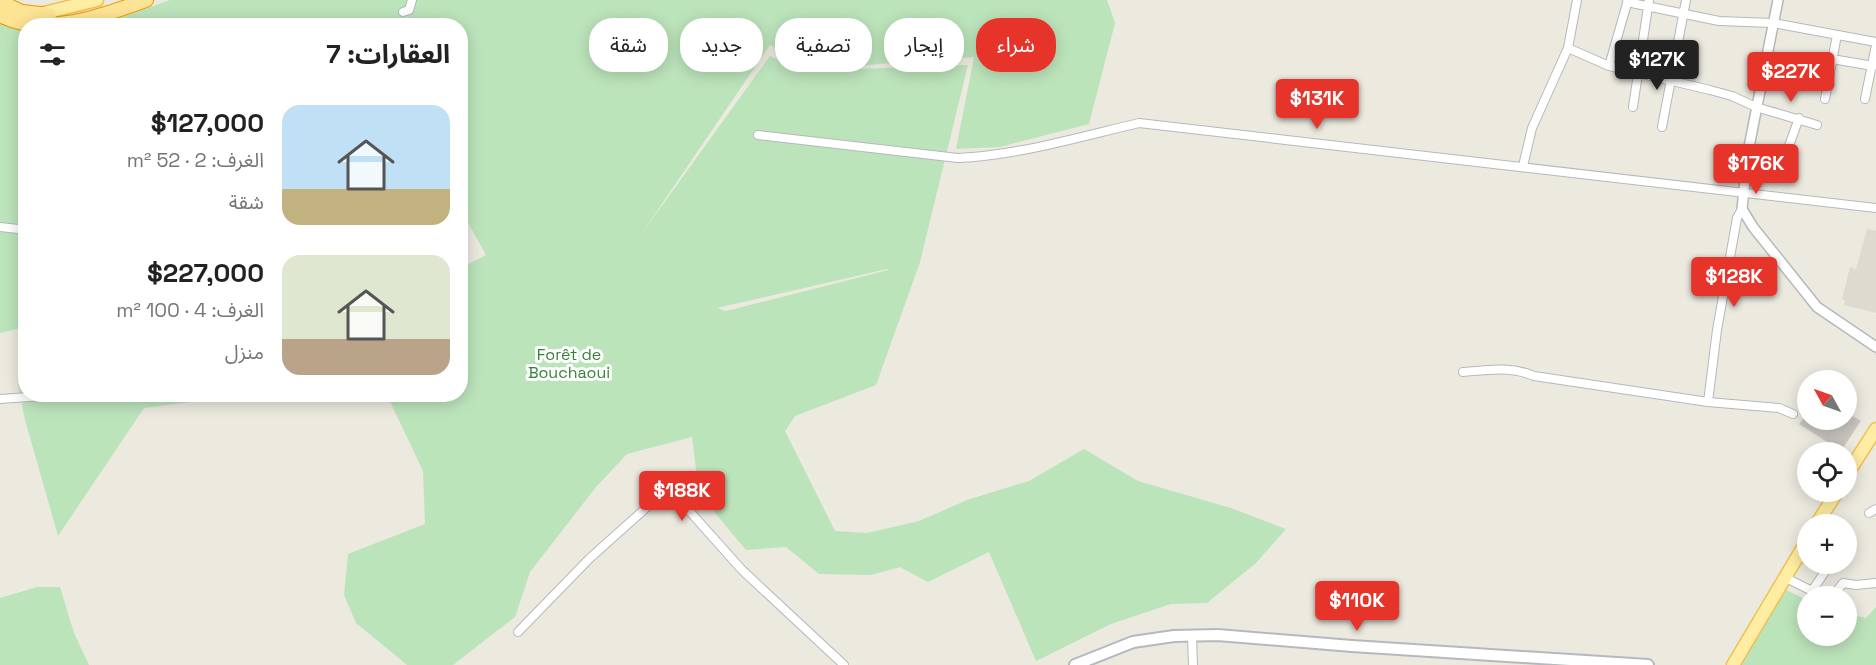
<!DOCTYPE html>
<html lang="ar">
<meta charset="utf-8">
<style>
body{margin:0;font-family:"Space Grotesk","Noto Sans Arabic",sans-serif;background:#f6f6f6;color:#222;direction:rtl;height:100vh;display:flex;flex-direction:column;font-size:22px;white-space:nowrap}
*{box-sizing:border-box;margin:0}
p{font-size:20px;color:#767676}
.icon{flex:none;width:33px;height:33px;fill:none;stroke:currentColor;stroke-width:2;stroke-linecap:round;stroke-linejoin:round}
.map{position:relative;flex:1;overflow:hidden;direction:ltr}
.details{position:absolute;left:18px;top:18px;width:450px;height:384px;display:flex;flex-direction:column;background:#fff;border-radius:24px;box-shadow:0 3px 15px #0003;direction:rtl}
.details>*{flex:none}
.guide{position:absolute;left:486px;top:18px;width:570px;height:54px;direction:rtl;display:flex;gap:12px}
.needle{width:39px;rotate:310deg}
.tools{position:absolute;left:1797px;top:370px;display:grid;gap:12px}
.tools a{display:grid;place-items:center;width:60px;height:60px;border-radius:50%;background:#fff;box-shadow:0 3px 15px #0003;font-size:30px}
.price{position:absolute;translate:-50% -51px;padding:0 14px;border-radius:6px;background:#e7342a;color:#fff;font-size:20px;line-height:39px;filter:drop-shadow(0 2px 3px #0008)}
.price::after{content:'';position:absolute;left:50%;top:36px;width:18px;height:14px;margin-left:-9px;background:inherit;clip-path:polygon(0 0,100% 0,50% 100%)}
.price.on{background:#222;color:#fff}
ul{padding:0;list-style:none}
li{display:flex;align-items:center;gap:18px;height:150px;padding:0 18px}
li span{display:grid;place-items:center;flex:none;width:168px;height:120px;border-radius:18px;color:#555}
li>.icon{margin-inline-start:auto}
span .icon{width:72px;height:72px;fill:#fffc;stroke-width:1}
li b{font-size:26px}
h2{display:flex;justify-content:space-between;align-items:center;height:72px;padding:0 18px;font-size:26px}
.pill{padding:0 21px;border-radius:24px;background:#fff;box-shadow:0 3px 15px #0003;font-size:21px;line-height:54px}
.pill.on{background:#e7342a;color:#fff}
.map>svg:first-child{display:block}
</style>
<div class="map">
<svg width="1876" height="665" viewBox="0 0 1876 665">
<rect width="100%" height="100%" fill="#ece9df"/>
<path fill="#dddad0" d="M1867,229L1876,231V313L1844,305L1845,300L1842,299L1850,267L1856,269Z"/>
<path fill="#bce4bb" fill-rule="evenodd" d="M170,0H1107L1115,23L1089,124L1000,147L956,149L974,57L815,69L770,45L640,236L770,56L801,71L968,65L920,262L876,385L795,416L785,431L835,531L867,533L919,521L967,500L1029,481L1084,449L1138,481L1231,508L1286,529L1256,563L1207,603L1171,604L1111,624L1036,661L989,552L928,582L900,567L871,575L819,574L786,547L746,550L716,514L696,469L692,437L627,454L596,487L530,572L515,617L453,665H407L356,623L344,595L348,554L425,524L423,471L387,395L460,394L461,268L486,255L461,210L460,26H77L107,23ZM888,270L726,311L717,308L887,269Z
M0,22L26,28L25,327L0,333Z
M18,383L25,384L26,394L246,395L144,408L58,536L24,416Z
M37,587H60L74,633L89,665H0V598Z
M1786,590L1807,600L1808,636H1846L1847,614L1866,618L1876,607V665H1741Z"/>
<path fill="#c8c5bf" stroke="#d0cabe" stroke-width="1.5" d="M1808,413V420H1846V413L1860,421L1841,450L1800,424Z"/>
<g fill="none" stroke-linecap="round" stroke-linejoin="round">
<defs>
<path id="minor" d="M1627,2L1719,21L1773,23L1876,42
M403,12L409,10L412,0
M1568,48L1609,66L1710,90L1732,96L1756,107L1817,125
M1832,59L1873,66
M1609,66L1628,0
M1825,99L1837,35
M1865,99L1876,45
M1633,107L1649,0
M1662,127L1686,0
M758,135L958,158C1019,155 1079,137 1139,123L1876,208
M1786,154L1799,118
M1523,166L1532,128L1568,48L1577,0
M0,227L18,229L26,226
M1463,372C1488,370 1511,366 1534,376L1708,402L1779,408L1793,414
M0,399L70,394
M1708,402L1717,330L1737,218L1742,209
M1869,513L1876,509
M1784,577L1824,597
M1812,591L1830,564
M1832,597L1843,583L1856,585L1876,583
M518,632L590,558L656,499L667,493L676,496L742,570L844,665
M1192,636L1193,665"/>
<path id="tertiary" d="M1778,0L1748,152L1742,209L1753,227L1817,307L1876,347"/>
<path id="secondary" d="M1075,665L1133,642L1174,636L1218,635L1352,646L1648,665"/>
<path id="primary" d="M40,14L97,0
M1846,476L1876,429
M1816,525L1837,492
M1733,665L1808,539"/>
<path id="trunk" d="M0,2L22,12L49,15
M0,15C44,38 103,16 146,0"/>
</defs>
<use href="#minor" stroke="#b5b8bc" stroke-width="10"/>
<use href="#tertiary" stroke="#b5b8bc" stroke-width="12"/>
<use href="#secondary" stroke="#b5b9bf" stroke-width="14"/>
<use href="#primary" stroke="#efc054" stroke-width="15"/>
<use href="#trunk" stroke="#e99b02" stroke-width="16"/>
<use href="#minor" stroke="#fff" stroke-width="8"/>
<use href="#tertiary" stroke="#fff" stroke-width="9"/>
<use href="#secondary" stroke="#fff" stroke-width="10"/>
<use href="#primary" stroke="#feeda2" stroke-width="12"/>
<use href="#trunk" stroke="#fde494" stroke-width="14"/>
</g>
<g text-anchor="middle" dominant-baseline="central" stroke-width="6" stroke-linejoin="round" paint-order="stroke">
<g font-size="16" fill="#358337" stroke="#fff">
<text x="569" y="354">Forêt de<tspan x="569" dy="18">Bouchaoui</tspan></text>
</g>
</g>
</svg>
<div class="tools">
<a><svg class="needle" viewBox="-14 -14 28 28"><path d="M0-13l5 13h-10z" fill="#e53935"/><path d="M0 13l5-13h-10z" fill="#767676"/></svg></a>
<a><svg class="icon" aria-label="locate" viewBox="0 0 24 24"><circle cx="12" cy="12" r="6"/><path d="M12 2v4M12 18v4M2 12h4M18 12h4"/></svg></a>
<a>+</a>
<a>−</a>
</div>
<b class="price on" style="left:1657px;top:91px">$127K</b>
<b class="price" style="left:1791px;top:103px">$227K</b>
<b class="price" style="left:1317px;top:130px">$131K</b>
<b class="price" style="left:1756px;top:195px">$176K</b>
<b class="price" style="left:1734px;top:308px">$128K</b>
<b class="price" style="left:682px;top:522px">$188K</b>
<b class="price" style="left:1357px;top:632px">$110K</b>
<div class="guide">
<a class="pill on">شراء</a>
<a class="pill">إيجار</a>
<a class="pill">تصفية</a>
<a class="pill">جديد</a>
<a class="pill">شقة</a>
</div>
<section class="details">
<h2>العقارات: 7<svg class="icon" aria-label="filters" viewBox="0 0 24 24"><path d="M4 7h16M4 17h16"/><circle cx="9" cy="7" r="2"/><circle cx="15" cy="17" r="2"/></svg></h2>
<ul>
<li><span style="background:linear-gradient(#bfe0f5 70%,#c2b280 0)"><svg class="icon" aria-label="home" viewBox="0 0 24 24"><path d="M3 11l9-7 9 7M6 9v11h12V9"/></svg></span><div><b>$127,000</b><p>الغرف: 2 · 52 m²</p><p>شقة</p></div></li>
<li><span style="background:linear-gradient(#dfe7d0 70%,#b9a48a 0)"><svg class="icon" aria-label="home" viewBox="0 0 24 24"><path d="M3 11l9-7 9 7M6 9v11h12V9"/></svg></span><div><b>$227,000</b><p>الغرف: 4 · 100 m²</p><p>منزل</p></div></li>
</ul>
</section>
</div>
